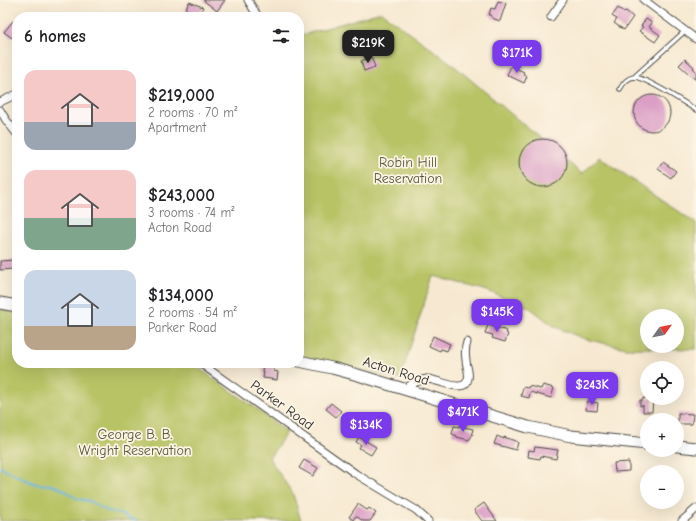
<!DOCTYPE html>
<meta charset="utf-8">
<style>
body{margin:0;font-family:"Comic Neue",sans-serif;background:#f6f6f6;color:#202124;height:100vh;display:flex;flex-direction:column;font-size:15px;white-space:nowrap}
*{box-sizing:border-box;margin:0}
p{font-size:13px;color:#757577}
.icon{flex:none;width:22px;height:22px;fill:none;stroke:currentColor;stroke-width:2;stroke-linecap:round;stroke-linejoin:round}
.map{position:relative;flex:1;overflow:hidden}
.details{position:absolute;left:12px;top:12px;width:292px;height:356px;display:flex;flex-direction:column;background:#fff;border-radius:16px;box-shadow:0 4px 16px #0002}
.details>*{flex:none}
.needle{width:26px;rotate:57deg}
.controls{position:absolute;left:640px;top:309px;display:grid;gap:8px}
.controls a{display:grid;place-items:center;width:44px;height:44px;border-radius:50%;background:#fff;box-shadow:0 4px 16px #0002;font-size:20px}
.price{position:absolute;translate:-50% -34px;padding:0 9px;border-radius:8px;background:#7c3aed;color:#fff;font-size:13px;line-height:26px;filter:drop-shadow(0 1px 2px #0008)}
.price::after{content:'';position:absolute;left:50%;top:24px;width:12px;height:9px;margin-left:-6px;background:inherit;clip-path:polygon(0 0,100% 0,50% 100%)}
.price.on{background:#222;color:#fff}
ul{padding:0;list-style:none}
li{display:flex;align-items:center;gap:12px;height:100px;padding:0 12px}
li span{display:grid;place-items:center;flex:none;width:112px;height:80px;border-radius:12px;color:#555}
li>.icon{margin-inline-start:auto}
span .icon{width:48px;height:48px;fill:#fffc;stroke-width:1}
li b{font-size:17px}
h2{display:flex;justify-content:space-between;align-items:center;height:48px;padding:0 12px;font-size:17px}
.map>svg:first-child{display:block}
</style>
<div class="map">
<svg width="696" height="521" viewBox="0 0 696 521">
<rect width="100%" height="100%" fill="#fcf5e5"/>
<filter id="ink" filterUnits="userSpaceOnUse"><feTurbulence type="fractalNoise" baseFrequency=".025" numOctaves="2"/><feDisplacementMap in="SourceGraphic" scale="8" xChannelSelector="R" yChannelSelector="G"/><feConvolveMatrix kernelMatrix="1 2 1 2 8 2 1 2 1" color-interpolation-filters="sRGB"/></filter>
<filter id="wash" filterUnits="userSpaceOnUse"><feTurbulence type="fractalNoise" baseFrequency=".012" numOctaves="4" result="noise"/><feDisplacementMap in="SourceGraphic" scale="16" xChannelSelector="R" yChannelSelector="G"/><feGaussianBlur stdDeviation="0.9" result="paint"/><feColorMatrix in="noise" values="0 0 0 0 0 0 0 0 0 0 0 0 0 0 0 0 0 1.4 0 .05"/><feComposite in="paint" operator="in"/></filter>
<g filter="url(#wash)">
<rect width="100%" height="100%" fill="#f7e9d1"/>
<path fill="#b7c365" stroke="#717748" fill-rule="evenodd" d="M381,12L451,63L582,174L599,157L696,223V349L626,348L585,339L555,327L530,308L488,291L433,276L400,379L299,356V36ZM647,316H677V346H647Z
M0,309L17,313V363H191L253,406L287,432L269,458L293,494L301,521H0Z"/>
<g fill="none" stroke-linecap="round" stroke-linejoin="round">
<path stroke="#62b3dd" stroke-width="2" d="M0,467L24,479L36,484L51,485L60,488L66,491L71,495L78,499L89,501L107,511L120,514L136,521"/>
</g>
<g id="blocks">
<path fill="#db9fc6" d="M203,0H225L217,11Z
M498,1L506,3L500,21L492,18V16L489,15L491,8L495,9Z
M189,2L203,7L199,16L185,11Z
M618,8L624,12L626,11L633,17L624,30L614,23L617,19L612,16Z
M646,19L652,23L649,27L660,35L655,42L639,31L643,27L641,26Z
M13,21L17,24V26L15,29L17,31V32L12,38L4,32Z
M371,57L375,67L364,71L361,61Z
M685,59L694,67L693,68L696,71V80L679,65Z
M511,66L524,72L523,74L527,76L524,83L507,75Z
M634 113a18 18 0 1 1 36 0a18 18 0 1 1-36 0Z
M519 163a24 24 0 1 1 48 0a24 24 0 1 1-48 0Z
M663,162L676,171L671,178L658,169Z
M14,260V269L0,270V261Z
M488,325L507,331L506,333L508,334L505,342L492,338L493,335L485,333Z
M433,336L450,344L447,351L441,349L440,351L429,346Z
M263,363L274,365V371L278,372L277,380L263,378L264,372H262Z
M543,385L554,388L551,398L530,392L529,398L521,396L523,387L528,388L529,386L541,389Z
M643,398H653L652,412H643V405L640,406V400H643Z
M587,401L598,403L597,411L586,410Z
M331,403L341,411L336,417L326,409Z
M678,413L693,414L692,424H678Z
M454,426L458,427L459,426L473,429L472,433L473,434L469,440L457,437V436L452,434Z
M497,436L504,439V437L518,442L516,450L494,444Z
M359,437L376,447L371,455L359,448L361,445L356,442Z
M535,447L558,450L556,459L541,456L540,459L528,457L529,450L534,451Z
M304,460L318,468L313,476L299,468Z
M629,462V471L615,472L614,463Z
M484,503L497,521H482L474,510Z
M358,504L367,510L369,508L376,513L370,521H363L356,516L353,520L349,517Z"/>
</g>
</g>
<g filter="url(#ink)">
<use href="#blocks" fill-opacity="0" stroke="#4a4844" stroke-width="1"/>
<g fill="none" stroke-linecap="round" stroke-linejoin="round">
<defs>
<path id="lane" d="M634,77L685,31
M620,89C623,83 627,78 634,77C645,77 685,103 696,110"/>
<path id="street" d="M248,0L258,17
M644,0L696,39
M551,17L563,0
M0,102L17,94
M0,110L6,120L17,134
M200,363L356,474L416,510L428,521
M404,389C412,384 418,380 427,379C438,379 465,395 468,379C470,373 466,366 466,360C465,354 465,348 467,342
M682,521L696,509"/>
<path id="secondary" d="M0,303L17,306
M299,361L332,368L358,375L528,427L571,436L647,444
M677,446L696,448"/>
</defs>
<use href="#lane" stroke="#4a4844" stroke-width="5.5"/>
<use href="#street" stroke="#4a4844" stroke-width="9"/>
<use href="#secondary" stroke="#4a4844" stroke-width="13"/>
<use href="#lane" stroke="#fff" stroke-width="3.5"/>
<use href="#street" stroke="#fff" stroke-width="7"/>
<use href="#secondary" stroke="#fff" stroke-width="11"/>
</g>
</g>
<g text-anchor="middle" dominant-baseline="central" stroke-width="3.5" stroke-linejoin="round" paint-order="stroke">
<g font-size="14" fill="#55593c" stroke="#fcf5e5">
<text x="408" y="162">Robin Hill<tspan x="408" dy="16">Reservation</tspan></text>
<text x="135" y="434">George B. B.<tspan x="135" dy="16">Wright Reservation</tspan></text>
</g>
<g font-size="14" fill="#2b2b2b" stroke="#fcf5e5">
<text transform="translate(396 371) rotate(17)">Acton Road</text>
<text transform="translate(282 405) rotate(36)">Parker Road</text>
</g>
</g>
</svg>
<div class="controls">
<a><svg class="needle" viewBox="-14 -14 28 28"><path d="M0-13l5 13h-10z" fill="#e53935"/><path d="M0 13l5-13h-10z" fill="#757577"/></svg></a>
<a><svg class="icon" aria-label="locate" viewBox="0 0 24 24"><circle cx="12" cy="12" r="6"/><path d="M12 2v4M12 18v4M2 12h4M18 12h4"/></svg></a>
<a>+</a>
<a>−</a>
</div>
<b class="price on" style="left:368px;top:64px">$219K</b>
<b class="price" style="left:517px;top:74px">$171K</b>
<b class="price" style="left:497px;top:333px">$145K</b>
<b class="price" style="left:592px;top:406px">$243K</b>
<b class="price" style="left:463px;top:433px">$471K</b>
<b class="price" style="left:366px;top:446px">$134K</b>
<section class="details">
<h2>6 homes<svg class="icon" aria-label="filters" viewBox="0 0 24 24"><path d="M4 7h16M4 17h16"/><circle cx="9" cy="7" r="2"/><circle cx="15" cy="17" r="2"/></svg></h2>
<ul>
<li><span style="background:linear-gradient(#f6c9c9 65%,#9aa5b1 0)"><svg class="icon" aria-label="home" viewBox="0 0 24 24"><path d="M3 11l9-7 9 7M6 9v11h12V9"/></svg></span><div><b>$219,000</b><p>2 rooms · 70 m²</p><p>Apartment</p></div></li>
<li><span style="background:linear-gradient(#f6c9c9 60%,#7fa58c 0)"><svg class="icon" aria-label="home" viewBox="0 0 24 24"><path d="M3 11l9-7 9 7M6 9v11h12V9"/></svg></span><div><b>$243,000</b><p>3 rooms · 74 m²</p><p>Acton Road</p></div></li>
<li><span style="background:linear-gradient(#c9d6e8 70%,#b9a48a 0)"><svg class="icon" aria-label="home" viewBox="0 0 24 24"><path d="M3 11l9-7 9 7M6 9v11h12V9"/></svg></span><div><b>$134,000</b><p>2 rooms · 54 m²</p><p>Parker Road</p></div></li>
</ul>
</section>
</div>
